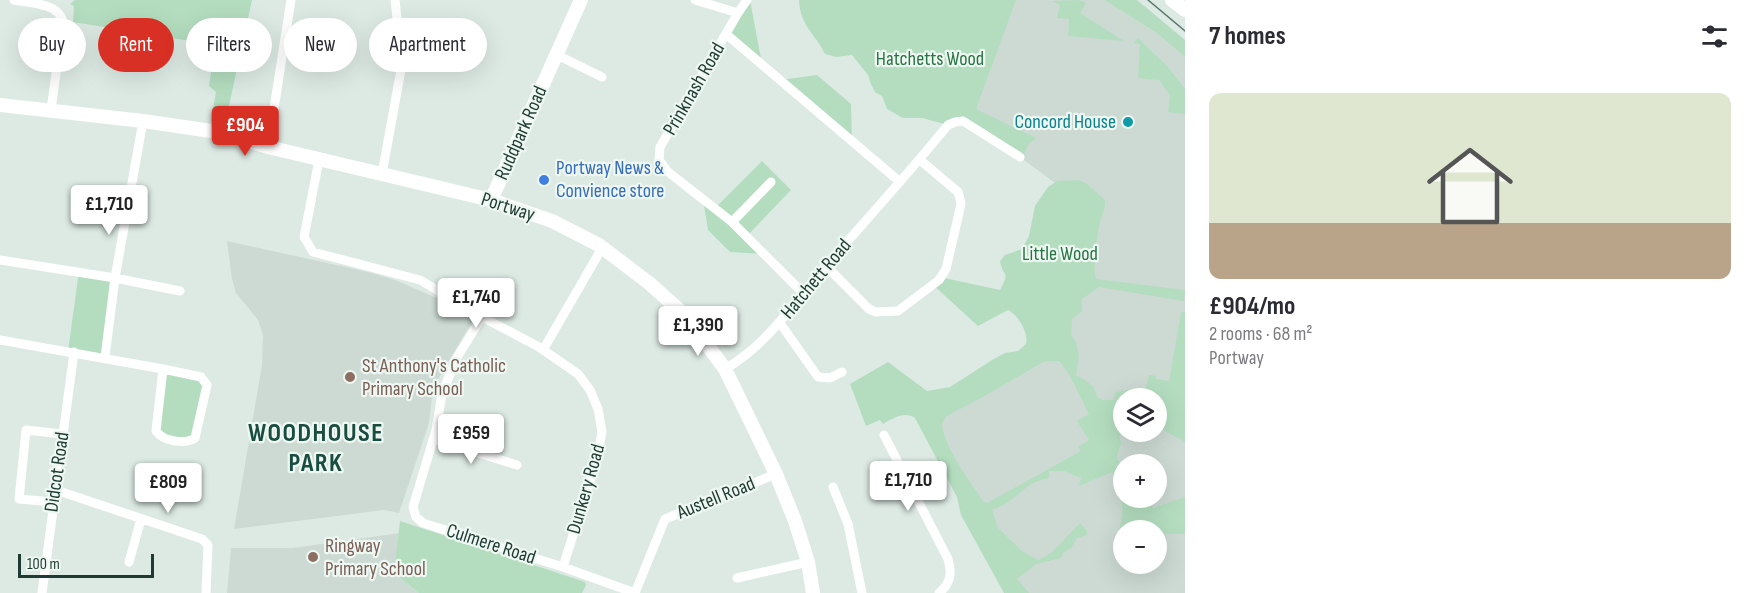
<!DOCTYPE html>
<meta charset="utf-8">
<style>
body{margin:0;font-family:"Sofia Sans Condensed",sans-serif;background:#f2f2f3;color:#2b2b33;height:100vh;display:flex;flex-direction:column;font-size:22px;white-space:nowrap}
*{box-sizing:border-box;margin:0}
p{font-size:20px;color:#7c7c81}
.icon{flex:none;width:33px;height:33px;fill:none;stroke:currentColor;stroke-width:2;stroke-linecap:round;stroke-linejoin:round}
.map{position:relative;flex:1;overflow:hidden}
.details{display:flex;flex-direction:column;background:#fff;width:570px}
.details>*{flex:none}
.hud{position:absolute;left:18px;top:18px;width:570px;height:54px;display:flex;gap:12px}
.buttons{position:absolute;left:1113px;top:388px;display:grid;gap:12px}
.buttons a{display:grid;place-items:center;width:54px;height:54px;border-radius:50%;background:#fff;box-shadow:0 6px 24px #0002;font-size:30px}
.scale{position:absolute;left:18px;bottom:15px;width:136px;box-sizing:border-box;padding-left:6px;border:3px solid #1e3b33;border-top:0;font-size:16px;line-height:21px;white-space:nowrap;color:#1e3b33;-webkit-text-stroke:4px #eef7f2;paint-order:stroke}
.price{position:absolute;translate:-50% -51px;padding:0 14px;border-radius:6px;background:#fff;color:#222;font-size:20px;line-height:39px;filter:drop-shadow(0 2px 3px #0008)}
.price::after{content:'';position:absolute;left:50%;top:36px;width:18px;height:14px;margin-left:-9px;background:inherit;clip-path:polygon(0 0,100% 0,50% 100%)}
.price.selected{background:#d93025;color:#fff}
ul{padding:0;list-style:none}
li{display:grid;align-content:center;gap:12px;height:318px;padding:0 24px}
li span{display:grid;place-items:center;height:186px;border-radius:12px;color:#555}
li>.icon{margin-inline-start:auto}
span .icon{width:108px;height:108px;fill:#fffc;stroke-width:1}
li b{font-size:26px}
h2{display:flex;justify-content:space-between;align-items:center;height:72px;padding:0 24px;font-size:26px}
.tag{padding:0 21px;border-radius:27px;background:#fff;box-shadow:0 6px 24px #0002;font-size:21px;line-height:54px}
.tag.selected{background:#d93025;color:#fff}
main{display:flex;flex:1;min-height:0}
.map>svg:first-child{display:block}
</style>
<main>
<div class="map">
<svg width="1185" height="593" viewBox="0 0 1185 593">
<rect width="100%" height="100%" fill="#ddeae4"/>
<path fill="#ccdad3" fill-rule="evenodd" d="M1011,0H1104L1155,32L1185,57V593H1008L915,417L1033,346L1063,189L1020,157L970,104ZM1124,399H1156V432H1124ZM1124,465H1156V498H1124ZM1124,531H1156V564H1124Z
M227,241L368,272L395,280L448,303L474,318L433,388L429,423L399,513L384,510L234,529L262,365L263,335L258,320L236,293L232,279Z
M400,533L394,573L419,593H227L231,548H293Z"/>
<path fill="#b4ddbf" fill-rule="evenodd" d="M75,0H252L225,124L211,121L216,92L209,86L215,45L73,22L74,6L70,4Z
M750,0L762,64L726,34Z
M799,0H1016L976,109L1036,138L1028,145L1024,155L971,125H948L922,118H903L887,109L882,96L875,92L871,84L868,75L852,55L836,57L825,54C815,33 800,26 799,0Z
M1104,0H1137L1185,40V57L1155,32Z
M1052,1L1079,0L1086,3L1080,13L1124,41L1068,36L1069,19L1057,18L1060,5Z
M1138,38L1167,66L1185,89V114L1168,112L1170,95L1159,80L1138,78L1140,44L1134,43Z
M817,75L851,104L852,141L780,80Z
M762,161L791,190L747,236L764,254L730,252L708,230L703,199L715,208Z
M1078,180L1086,183L1105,200C1106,209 1102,213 1100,222C1097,237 1092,265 1096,279L1185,290L1184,301L1099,287L1082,299V311L1072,319L1071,335L1076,342L1079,356L1076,375C1087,381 1095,385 1097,397L1103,400H1114L1116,392L1127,390L1145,392L1149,375L1156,376V379L1169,381L1181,312H1185V442L1165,431L1157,429L1156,399H1124V432H1129L1119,436L1121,443L1117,456L1123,476L1124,498H1149L1153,508L1185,497V534H1161L1158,550L1156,531H1124L1123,547L1116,546C1123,513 1127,503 1112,472L1079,486L1081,478L1064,471H1049V478C1020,484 1019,501 992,510L998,528L1022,551L1038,560L1051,553L1080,523L1087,531V535L1077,538L1071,548L1063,553L1061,558L1036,564L1017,579L1029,593H1004L961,515L957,497L915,418C905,411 893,418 883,424L880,420L866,426L850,384L888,362L927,391L950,387L992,360L1005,353L1018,351L1026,344C1029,333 1018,315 1008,310L978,326L933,285L940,277L1000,290C1011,269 1003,279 1000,261L1005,255L1022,249L1029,236L1035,206L1048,187L1057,181ZM1045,361H1059L1069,374L1089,414L1077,421L1089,440L1078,447L1081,451L987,503L983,501C971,482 942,445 942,423L946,417L954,412L981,398Z
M79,271L115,278L105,357L68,351Z
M163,369L205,381L191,441L158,435Z
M400,521L585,582L586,585L582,593H419L394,573Z"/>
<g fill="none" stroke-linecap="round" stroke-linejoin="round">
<path stroke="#fff" stroke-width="9" d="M14,0C30,3 59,3 63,22L51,110
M695,0L738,13L660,147L659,160L667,171L732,222L803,293
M738,13L747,0
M726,34L900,182
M557,55L602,77
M402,61H456
M268,147L291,0
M319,160L304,237L313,252L420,280L482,317L539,347L578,374L590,390L598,409L602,432L597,459L563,567
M382,174L402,64L395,0
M732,222L771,182
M0,260L115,278L180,291
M826,266L869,309L876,312L898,311L939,280L946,269L959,213L961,203L958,192L920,160
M482,317L456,359L442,394L436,430L413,507L416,517L423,523L563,567L635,593
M780,323L818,377L830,378L842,372
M0,340L163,369L201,377L207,385L195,438C184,445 163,441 156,431L163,369
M543,350L602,248
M105,357L115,278L143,121
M725,369C768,344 792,305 824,268C866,220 908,174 948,125L955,122L963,121L1020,157
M884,435L948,559C952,573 951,583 939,593
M433,439L517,465
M833,487L848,524L862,593
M56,490L202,539L208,545L206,593
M53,502L19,499L26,430L62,434
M129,562L141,519
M737,578L808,562
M42,593L74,352
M635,593L665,519L776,474"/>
<path stroke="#fff" stroke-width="14" d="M1172,0L1185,10
M0,105L143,121L218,132L268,147L491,200L552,221L599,245L649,283L686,316L725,369L776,474L795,521L808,562L813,593
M491,200L581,0"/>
<path stroke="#58776e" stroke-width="1.5" d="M1148,0L1185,31"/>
</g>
<circle fill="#0f9aa8" stroke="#eef7f2" stroke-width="2" cx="1128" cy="122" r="6"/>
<circle fill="#3f7fe0" stroke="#eef7f2" stroke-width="2" cx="544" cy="180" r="6"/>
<g fill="#8d6e63" stroke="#eef7f2" stroke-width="2">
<circle cx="350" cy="377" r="6"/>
<circle cx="313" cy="557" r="6"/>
</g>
<g text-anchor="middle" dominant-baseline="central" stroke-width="4.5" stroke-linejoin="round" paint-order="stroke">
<g font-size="20" fill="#267443" stroke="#eef7f2">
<text x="930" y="59">Hatchetts Wood</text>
<text x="1060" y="254">Little Wood</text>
</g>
<g font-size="20" fill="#1e3b33" stroke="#eef7f2">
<text transform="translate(694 89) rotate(-60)">Prinknash Road</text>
<text transform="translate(521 133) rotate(-66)">Ruddpark Road</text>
<text transform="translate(508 207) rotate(18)">Portway</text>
<text transform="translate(816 279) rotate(-50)">Hatchett Road</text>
<text transform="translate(57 472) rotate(-82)">Didcot Road</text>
<text transform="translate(586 489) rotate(-74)">Dunkery Road</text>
<text transform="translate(716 498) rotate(-22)">Austell Road</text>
<text transform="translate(491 544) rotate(18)">Culmere Road</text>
</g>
<g font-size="20" fill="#0d838f" stroke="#eef7f2" text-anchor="end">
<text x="1116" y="122">Concord House</text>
</g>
<g font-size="20" fill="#366cbe" stroke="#eef7f2" text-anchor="start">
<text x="556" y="168">Portway News &amp;<tspan x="556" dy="23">Convience store</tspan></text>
</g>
<g font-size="20" fill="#785e54" stroke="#eef7f2" text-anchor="start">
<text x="362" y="366">St Anthony's Catholic<tspan x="362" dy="23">Primary School</tspan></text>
<text x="325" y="546">Ringway<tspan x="325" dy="23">Primary School</tspan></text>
</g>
<g font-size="26" font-weight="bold" letter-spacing="1.5" fill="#194d40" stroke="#eef7f2">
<text x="316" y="433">WOODHOUSE<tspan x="316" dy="30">PARK</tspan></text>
</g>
</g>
</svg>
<div class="buttons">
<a><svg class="icon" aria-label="layers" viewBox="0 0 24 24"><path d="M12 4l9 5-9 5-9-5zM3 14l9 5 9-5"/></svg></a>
<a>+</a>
<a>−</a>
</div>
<div class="scale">100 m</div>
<b class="price selected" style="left:245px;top:157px">£904</b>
<b class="price" style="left:109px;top:236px">£1,710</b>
<b class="price" style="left:476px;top:329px">£1,740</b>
<b class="price" style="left:698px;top:357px">£1,390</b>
<b class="price" style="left:471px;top:465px">£959</b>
<b class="price" style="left:908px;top:512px">£1,710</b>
<b class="price" style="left:168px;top:514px">£809</b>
<div class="hud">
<a class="tag">Buy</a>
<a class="tag selected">Rent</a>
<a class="tag">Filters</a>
<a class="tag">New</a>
<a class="tag">Apartment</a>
</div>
</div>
<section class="details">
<h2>7 homes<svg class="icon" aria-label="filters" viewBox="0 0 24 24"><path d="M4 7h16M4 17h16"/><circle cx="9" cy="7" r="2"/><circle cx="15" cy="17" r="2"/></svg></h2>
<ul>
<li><span style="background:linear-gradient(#dfe7d0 70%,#b9a48a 0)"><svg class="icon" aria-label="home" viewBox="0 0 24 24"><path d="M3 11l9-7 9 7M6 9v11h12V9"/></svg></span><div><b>£904/mo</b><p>2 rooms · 68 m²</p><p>Portway</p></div></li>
</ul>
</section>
</main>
